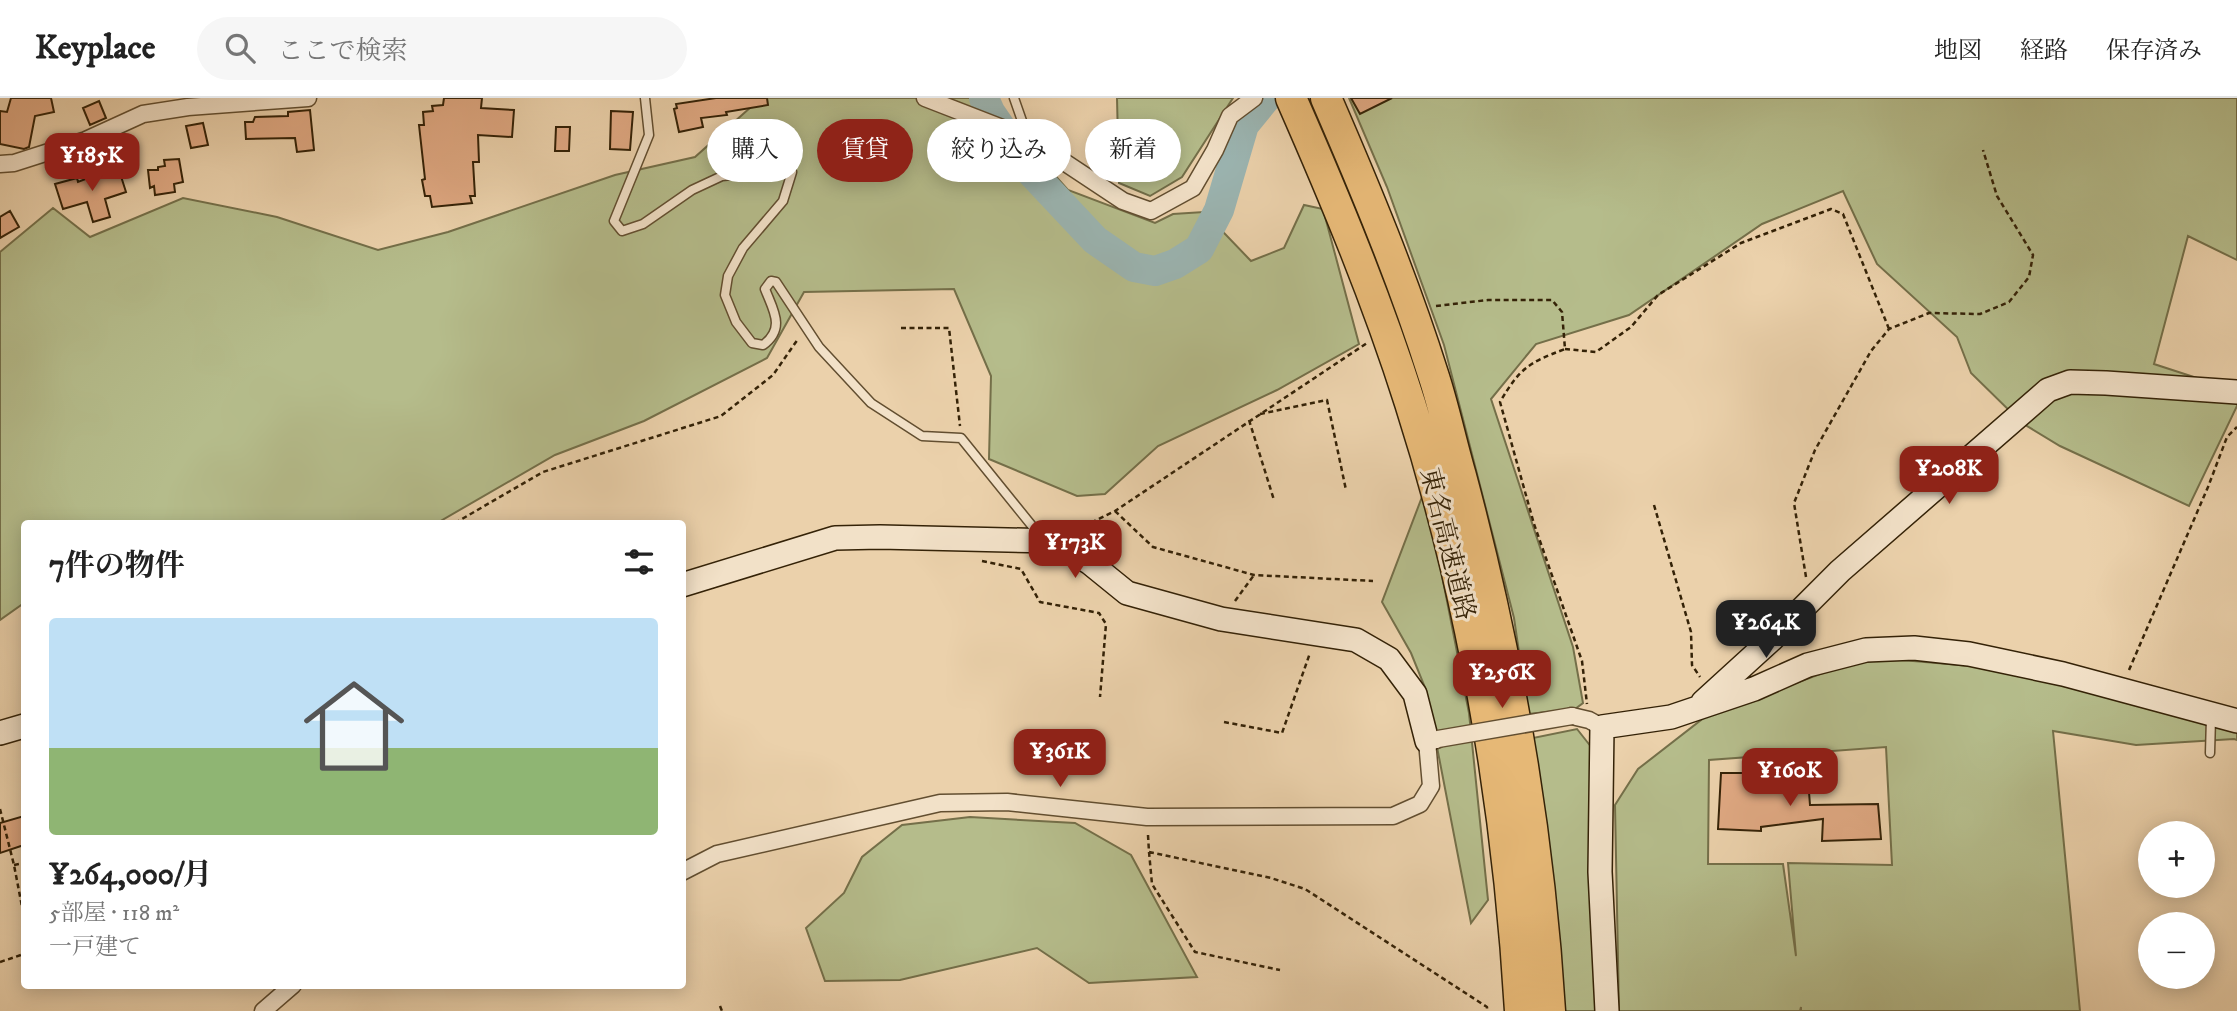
<!DOCTYPE html>
<html lang="ja">
<meta charset="utf-8">
<style>
body{margin:0;font-family:"IM FELL DW Pica","Noto Serif JP",serif;background:#f6f6f6;color:#222;height:100vh;display:flex;flex-direction:column;font-size:26px;white-space:nowrap}
*{box-sizing:border-box;margin:0}
p{font-size:23px;color:#767676}
.icon{flex:none;width:38px;height:38px;fill:none;stroke:currentColor;stroke-width:2;stroke-linecap:round;stroke-linejoin:round}
.map{position:relative;flex:1;overflow:hidden}
.drawer{position:absolute;left:21px;top:422px;width:665px;height:469px;display:flex;flex-direction:column;background:#fff;border-radius:7px;box-shadow:0 4px 18px #0003}
.drawer>*{flex:none}
.top-card{position:absolute;left:707px;top:21px;width:665px;height:63px;display:flex;gap:14px}
.fabs{position:absolute;left:2138px;top:723px;display:grid;gap:14px}
.fabs a{display:grid;place-items:center;width:77px;height:77px;border-radius:50%;background:#fff;box-shadow:0 4px 18px #0003;font-size:35px}
.price{position:absolute;translate:-50% -60px;padding:0 16px;border-radius:14px;background:#8f2418;color:#fff;font-size:23px;line-height:46px;filter:drop-shadow(0 2px 4px #0008)}
.price::after{content:'';position:absolute;left:50%;top:42px;width:21px;height:16px;margin-left:-10px;background:inherit;clip-path:polygon(0 0,100% 0,50% 100%)}
.price.selected{background:#222;color:#fff}
ul{padding:0;list-style:none}
li{display:grid;align-content:center;gap:14px;height:371px;padding:0 28px}
li+li{border-top:2px solid #e0e0e0}
li span{display:grid;place-items:center;height:217px;border-radius:7px;color:#555}
li>.icon{margin-inline-start:auto}
span .icon{width:126px;height:126px;fill:#fffc;stroke-width:1}
li b{font-size:30px}
h2{display:flex;justify-content:space-between;align-items:center;height:84px;padding:0 28px;font-size:30px}
.chip{padding:0 24px;border-radius:32px;background:#fff;box-shadow:0 4px 18px #0003;font-size:24px;line-height:63px}
.chip.selected{background:#8f2418;color:#fff}
header{display:flex;align-items:center;gap:42px;box-sizing:border-box;height:98px;padding:0 35px;background:#fff;border-bottom:2px solid #e0e0e0}
header strong{font-size:33px}
nav{display:flex;gap:38px;margin-inline-start:auto;font-size:24px}
.search{width:490px;height:63px;background:#f6f6f6;display:flex;align-items:center;gap:18px;box-sizing:border-box;padding:0 24px;border-radius:38px;color:#767676;font-size:26px}
.map>svg:first-child{display:block}
</style>
<header>
<strong>Keyplace</strong>
<div class="search"><svg class="icon" aria-label="search" viewBox="0 0 24 24"><circle cx="10" cy="10" r="6"/><path d="M15 15l6 6"/></svg>ここで検索</div>
<nav><a>地図</a><a>経路</a><a>保存済み</a></nav>
</header>
<div class="map">
<svg width="2237" height="913" viewBox="0 0 2237 913">
<rect width="100%" height="100%" fill="#ebd1ab"/>
<filter id="stains"><feTurbulence type="fractalNoise" baseFrequency=".00286" numOctaves="4"/><feColorMatrix values="0 0 0 0 .2 0 0 0 0 .09 0 0 0 0 .02 0 0 0 .5 -.17"/></filter>
<radialGradient id="worn" r=".72"><stop offset=".6" stop-color="#630" stop-opacity="0"/><stop offset="1" stop-color="#630" stop-opacity=".3"/></radialGradient>
<path fill="#b5bc8b" stroke="#746f49" stroke-width="2" fill-rule="evenodd" d="M761,0H986L1068,92L1155,125L1173,116L1204,114L1251,163L1284,150L1304,107L1323,111L1359,246L1277,292L1158,348L1105,396L1077,398L989,361L991,278L954,191L804,194L767,260L644,323L555,357L437,425H24V505L0,522V154L53,110L90,139L183,100L277,119L378,152L448,134L615,77L695,59Z
M1117,0H1233L1182,79L1150,98L1119,85Z
M1349,0H2237V162L2188,138L2154,266L2237,293V308L2189,408L2060,348L2022,325L1971,275L1957,239L1877,166L1843,93L1762,126L1629,217L1536,246L1491,301L1573,549L1583,605L1575,611L1528,616L1514,520L1444,247L1387,89Z
M1425,391L1469,615L1488,802L1471,825L1426,592L1411,555L1382,504Z
M1866,559L1995,570L2237,633V642L2234,641L2136,647L2053,633L2080,913H1801V909L1800,913H1619L1615,707L1638,671L1705,619ZM1886,649L1892,767L1788,765L1796,858L1783,766H1708L1709,662Z
M1577,631L1592,650L1598,913H1561L1528,641Z
M970,719L1075,725L1131,757L1197,879L1089,885L1037,850L900,882L825,883L806,830L844,795L862,759L902,727Z"/>
<g fill="none" stroke-linecap="round" stroke-linejoin="round">
<path stroke="#9bb5b2" stroke-width="30" d="M984,0L990,14L1032,75L1095,142L1134,169L1155,173L1175,166L1199,151L1219,112L1244,27L1266,0"/>
</g>
<path fill="#e0a983" stroke="#342207" stroke-width="2" d="M11,0H51L54,14L35,18L29,49L24,51L0,46V13L7,14Z
M444,0H482L481,10L514,12L512,39L478,37L479,64H473L475,98H470L472,105L432,109L430,98H425L422,82L425,81L419,27H424L423,14L433,13L432,8L443,7Z
M716,0H767L768,7L726,14L727,17L701,20L703,29L679,34L674,11L677,10L676,6Z
M1351,0H1392L1360,16Z
M99,3L106,20L90,27L83,10Z
M310,12L314,52L297,54L295,40L246,41L245,24H253L255,19L288,18V14Z
M611,13L633,14L630,52L610,51Z
M203,25L208,47L191,50L186,28Z
M556,29H570L569,53H555Z
M179,61L183,84L174,86L175,94L155,97L154,88L150,90L148,72H158V69L165,68L164,62Z
M119,72L126,94L105,101L110,119L93,124L87,104L63,111L55,86L77,80L78,84L88,80L89,82Z
M10,113L19,129L0,140V119Z
M1721,675H1757L1758,681H1808L1810,707L1878,706L1881,741L1822,743L1823,721L1761,729V733L1718,731Z
M24,718V747L0,755V725Z"/>
<g fill="none" stroke-linecap="round" stroke-linejoin="round">
<defs>
<path id="lane" d="M645,0L649,37L614,123L622,133L643,126L692,92L722,78L785,72L792,74L783,103L743,150L728,178L725,197L736,224L752,245L763,247C786,230 773,212 765,191L771,183L776,184L819,249L871,305L922,338L961,340L1041,439
M1014,0L1028,40
M2210,655L2211,620"/>
<path id="street" d="M925,0L1028,40L1123,103L1151,113L1193,90L1215,52L1230,18L1254,0
M0,66L14,65L86,42L143,16L188,9L308,0
M1572,618L1589,622L1602,629
M682,774L717,756L940,705L1007,704L1147,719L1393,718L1420,706L1431,688L1427,643L1437,642
M263,913L293,887"/>
<path id="secondary" d="M682,487L835,440L880,439L1054,443L1090,465L1127,495L1221,521L1356,542L1389,561L1415,596L1427,643
M1703,604L1771,542L1840,473L2048,292L2070,284L2106,285L2237,294
M0,635L24,628
M1607,913L1600,774L1602,629L1671,619L1754,591L1808,567L1866,552L1914,550L1969,556L2063,576L2237,623"/>
<path id="highway" d="M1291,0C1335,100 1377,201 1410,305C1473,502 1508,708 1520,913
M1326,0C1365,90 1403,181 1433,276C1444,309 1451,344 1461,378C1508,554 1539,731 1550,913"/>
</defs>
<use href="#lane" stroke="#624e30" stroke-width="11"/>
<use href="#street" stroke="#624e30" stroke-width="19"/>
<use href="#secondary" stroke="#342207" stroke-width="26"/>
<use href="#highway" stroke="#342207" stroke-width="33"/>
<path stroke="#342207" stroke-width="2.5" stroke-dasharray="5 3.5" stroke-linecap="butt" d="M1436,208L1488,202H1552L1562,214L1565,251C1528,265 1520,270 1500,304L1534,426L1582,563L1587,606
M901,230H949L960,328
M1565,251L1596,254L1631,229L1658,197L1741,145L1831,111L1843,116L1889,231
M1260,316L1327,302L1346,392
M1249,322L1274,402
M1654,407L1691,534L1692,567L1700,579
M1115,413L1153,449L1254,477L1373,483
M455,425L543,374L721,318L773,277L798,241
M1076,432L1115,413L1367,245
M982,463L1021,471L1040,504L1099,515L1106,526L1100,599
M1806,479L1794,405L1815,352L1871,253L1889,231L1929,215L1980,216L2009,204L2029,179L2033,157L1997,98L1983,52
M1235,503L1254,477
M2129,572L2208,389L2227,339L2237,329
M1224,624L1282,635L1310,555
M0,711L14,767L24,819
M1148,737L1149,754L1271,780L1305,791L1487,909V913
M1149,754L1152,786L1195,854L1280,872
M14,767L24,765
M0,864L24,856
M720,908L722,913"/>
<use href="#lane" stroke="#f2e1c8" stroke-width="8"/>
<use href="#street" stroke="#f2e1c8" stroke-width="16"/>
<use href="#secondary" stroke="#f2e1c8" stroke-width="23"/>
<use href="#highway" stroke="#e6b876" stroke-width="30"/>
<defs>
<path id="street-bridge" d="M1438,641L1572,618"/>
</defs>
<use href="#street-bridge" stroke="#624e30" stroke-width="19" stroke-linecap="butt"/>
<use href="#street-bridge" stroke="#f2e1c8" stroke-width="16"/>
</g>
<g text-anchor="middle" dominant-baseline="central" stroke-width="6" stroke-linejoin="round" paint-order="stroke">
<g font-size="26" fill="#342207" stroke="#f2e1c8">
<text transform="translate(1447 446) rotate(76)">東名高速道路</text>
</g>
</g>
<rect width="100%" height="100%" filter="url(#stains)"/>
<rect width="100%" height="100%" fill="url(#worn)"/>
</svg>
<div class="fabs">
<a>+</a>
<a>−</a>
</div>
<b class="price" style="left:92px;top:95px">¥185K</b>
<b class="price" style="left:1949px;top:408px">¥208K</b>
<b class="price" style="left:1075px;top:482px">¥173K</b>
<b class="price selected" style="left:1766px;top:562px">¥264K</b>
<b class="price" style="left:1502px;top:612px">¥256K</b>
<b class="price" style="left:1060px;top:691px">¥361K</b>
<b class="price" style="left:1790px;top:710px">¥160K</b>
<div class="top-card">
<a class="chip">購入</a>
<a class="chip selected">賃貸</a>
<a class="chip">絞り込み</a>
<a class="chip">新着</a>
</div>
<section class="drawer">
<h2>7件の物件<svg class="icon" aria-label="filters" viewBox="0 0 24 24"><path d="M4 7h16M4 17h16"/><circle cx="9" cy="7" r="2"/><circle cx="15" cy="17" r="2"/></svg></h2>
<ul>
<li><span style="background:linear-gradient(#bfe0f5 60%,#8fb573 0)"><svg class="icon" aria-label="home" viewBox="0 0 24 24"><path d="M3 11l9-7 9 7M6 9v11h12V9"/></svg></span><div><b>¥264,000/月</b><p>5部屋 · 118 m²</p><p>一戸建て</p></div></li>
</ul>
</section>
</div>
